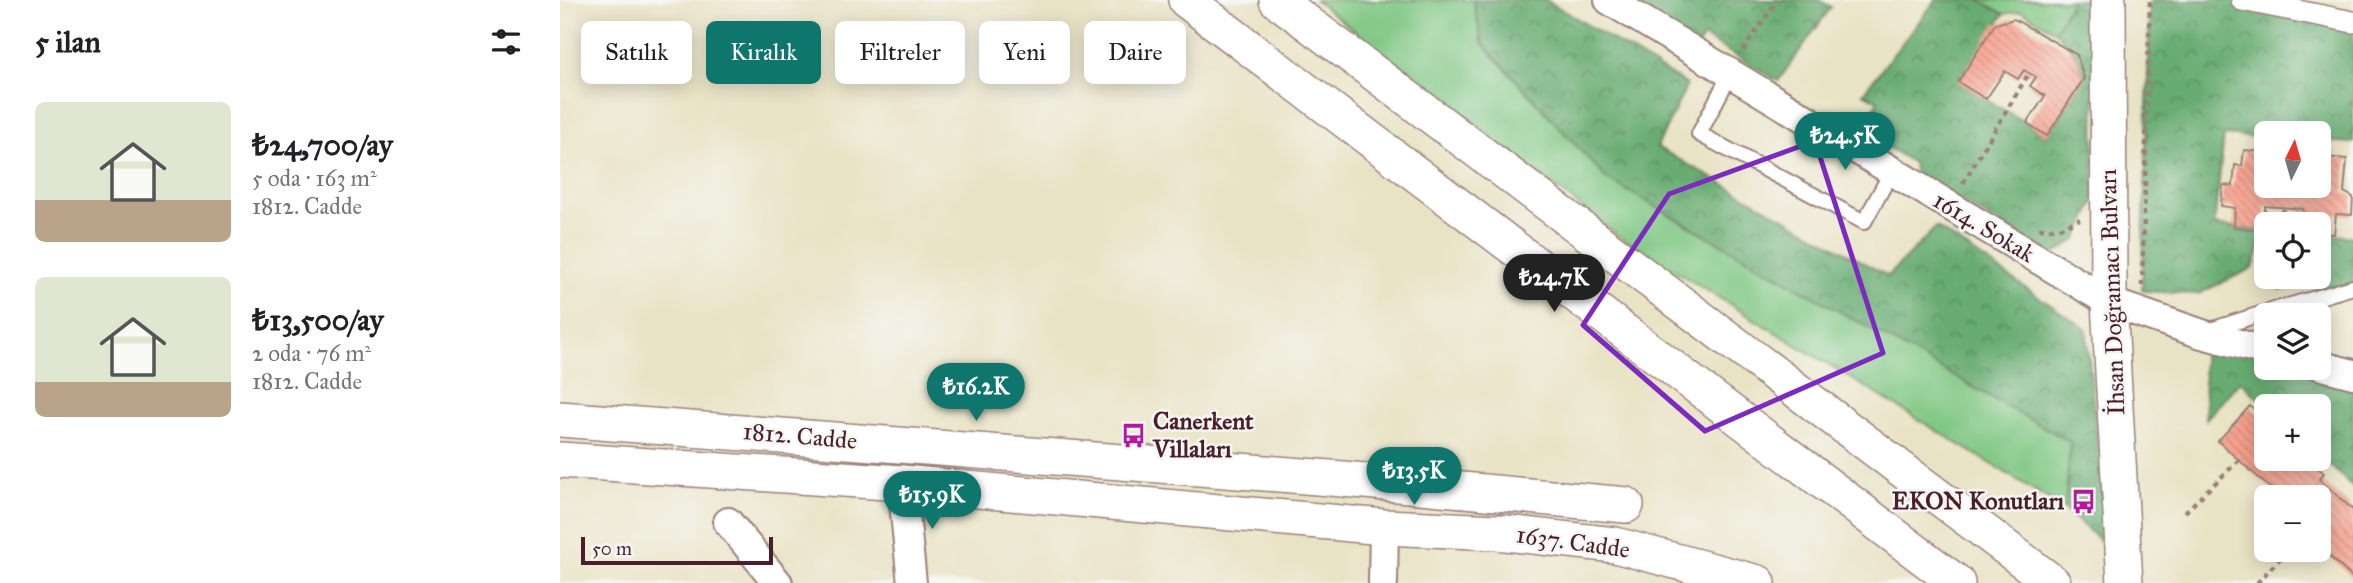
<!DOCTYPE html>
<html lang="tr">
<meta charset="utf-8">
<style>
body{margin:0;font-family:"IM FELL Great Primer",serif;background:#f6f6f6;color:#202124;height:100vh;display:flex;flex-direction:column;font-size:26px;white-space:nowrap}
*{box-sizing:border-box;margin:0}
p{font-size:23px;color:#757577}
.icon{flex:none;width:38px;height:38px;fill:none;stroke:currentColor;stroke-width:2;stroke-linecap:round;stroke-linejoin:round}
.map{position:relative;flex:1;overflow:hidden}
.side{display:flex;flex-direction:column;background:#fff;width:560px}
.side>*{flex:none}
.banner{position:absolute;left:21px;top:21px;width:665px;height:63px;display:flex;gap:14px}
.needle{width:46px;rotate:5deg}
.tools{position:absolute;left:1694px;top:121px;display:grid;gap:14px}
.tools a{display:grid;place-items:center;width:77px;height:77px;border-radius:10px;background:#fff;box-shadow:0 4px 18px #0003;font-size:35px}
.scale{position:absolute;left:21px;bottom:18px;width:192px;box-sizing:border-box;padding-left:7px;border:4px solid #4a1f2b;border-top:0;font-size:19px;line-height:24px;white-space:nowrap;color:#4a1f2b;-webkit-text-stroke:5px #f6f6f2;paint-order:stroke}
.price{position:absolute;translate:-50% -60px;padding:0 16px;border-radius:24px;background:#0f766e;color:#fff;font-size:23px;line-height:46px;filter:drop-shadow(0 2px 4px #0008)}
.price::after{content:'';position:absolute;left:50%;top:42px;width:21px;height:16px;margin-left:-10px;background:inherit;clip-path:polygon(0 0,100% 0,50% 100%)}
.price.current{background:#222;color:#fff}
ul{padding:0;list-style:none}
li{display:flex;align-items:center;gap:21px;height:175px;padding:0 35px}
li span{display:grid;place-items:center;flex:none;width:196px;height:140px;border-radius:10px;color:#555}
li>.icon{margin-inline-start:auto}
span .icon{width:84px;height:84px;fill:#fffc;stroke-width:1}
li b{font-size:30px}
h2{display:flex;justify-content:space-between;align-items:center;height:84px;padding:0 35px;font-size:30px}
.pill{padding:0 24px;border-radius:10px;background:#fff;box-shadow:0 4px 18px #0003;font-size:24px;line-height:63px}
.pill.current{background:#0f766e;color:#fff}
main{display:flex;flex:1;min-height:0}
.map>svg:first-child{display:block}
</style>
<main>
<section class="side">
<h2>5 ilan<svg class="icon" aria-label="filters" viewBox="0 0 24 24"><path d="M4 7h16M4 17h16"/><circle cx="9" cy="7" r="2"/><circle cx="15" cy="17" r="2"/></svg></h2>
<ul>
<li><span style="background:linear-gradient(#dfe7d0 70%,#b9a48a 0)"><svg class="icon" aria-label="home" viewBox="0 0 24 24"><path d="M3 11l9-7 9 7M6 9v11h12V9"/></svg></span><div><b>₺24,700/ay</b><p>5 oda · 163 m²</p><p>1812. Cadde</p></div></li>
<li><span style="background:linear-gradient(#dfe7d0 75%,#b9a48a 0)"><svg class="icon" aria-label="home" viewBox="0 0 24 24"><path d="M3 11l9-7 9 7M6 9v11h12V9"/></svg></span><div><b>₺13,500/ay</b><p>2 oda · 76 m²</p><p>1812. Cadde</p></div></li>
</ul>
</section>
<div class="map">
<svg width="1793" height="583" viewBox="0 0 1793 583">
<defs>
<pattern id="forest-crowns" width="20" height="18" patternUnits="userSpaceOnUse" patternTransform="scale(1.75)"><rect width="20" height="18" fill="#68ac71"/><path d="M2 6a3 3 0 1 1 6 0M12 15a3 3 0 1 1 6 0" fill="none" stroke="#588b5d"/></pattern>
<pattern id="building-back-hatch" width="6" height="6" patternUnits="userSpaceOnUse" patternTransform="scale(1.75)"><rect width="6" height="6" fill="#f9a28e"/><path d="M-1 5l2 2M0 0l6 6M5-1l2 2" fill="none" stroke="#cc8374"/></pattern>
</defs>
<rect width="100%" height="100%" fill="#f6f6f2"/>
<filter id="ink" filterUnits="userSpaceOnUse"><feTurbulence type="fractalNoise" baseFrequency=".0143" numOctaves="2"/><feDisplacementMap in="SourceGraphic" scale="14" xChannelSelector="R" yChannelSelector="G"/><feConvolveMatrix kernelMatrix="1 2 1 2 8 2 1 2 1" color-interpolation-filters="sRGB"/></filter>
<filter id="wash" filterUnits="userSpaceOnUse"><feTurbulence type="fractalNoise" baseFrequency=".00686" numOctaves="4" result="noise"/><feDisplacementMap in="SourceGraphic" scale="28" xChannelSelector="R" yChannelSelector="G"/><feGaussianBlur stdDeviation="1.57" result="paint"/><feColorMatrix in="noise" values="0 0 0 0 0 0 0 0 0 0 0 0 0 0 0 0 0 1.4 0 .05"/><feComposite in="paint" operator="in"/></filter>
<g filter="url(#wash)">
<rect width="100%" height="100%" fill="#e9e3c5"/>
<path fill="#80c783" stroke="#657357" stroke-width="2" d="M755,0H913L922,43L1047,179L1510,442L1505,509L1058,236Z
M1419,0H1512L1495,31L1462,11L1444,14Z"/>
<path fill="url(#forest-crowns)" stroke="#59664e" stroke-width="2" d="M913,0H986L1127,85L1097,147L1328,276L1376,227L1526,329L1548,548L1505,509L1510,442L1047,179L922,43Z
M1077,0H1259L1271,7L1218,81L1144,37L1133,52L1068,13Z
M1376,0H1419L1444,14L1399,82L1487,136L1524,78L1517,55L1495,31L1512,0H1535L1534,203L1517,239L1494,254L1355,177L1353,163L1302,131L1318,101L1303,93Z
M1590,0H1681L1793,22V143L1759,141V133H1706V138L1664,135L1654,225L1705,231L1693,268L1638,294L1582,291Z
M1759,233L1793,237V288L1763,296L1748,277L1759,276Z
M1642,334L1706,352V368L1759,367L1793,377V487L1759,455V406H1707L1680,381L1646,419Z"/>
<g id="blocks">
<path fill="url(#building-back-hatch)" d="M1454,19L1517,55L1524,78L1487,136L1467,123L1485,96L1470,86L1476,77L1469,73L1464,70L1458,79L1445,71L1426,99L1398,82L1435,24Z
M1759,144L1765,145L1764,157L1787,159L1784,192L1793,197L1792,215L1776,214L1774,234L1759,233V224H1742L1743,209L1705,206V231L1674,227L1675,208L1661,206L1663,185L1673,186L1675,165L1682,166L1684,150L1706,152V186H1759Z
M1690,406L1706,421V458H1748L1764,473L1759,479L1793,510V578L1759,547V497H1720L1658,441Z"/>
</g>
</g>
<g filter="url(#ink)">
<use href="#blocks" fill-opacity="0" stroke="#9a8178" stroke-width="2"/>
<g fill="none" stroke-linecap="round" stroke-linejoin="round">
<defs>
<path id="service" d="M1170,74L1139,134L1304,222L1332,171
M1646,332C1695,314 1744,302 1793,287"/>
<path id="pedestrian" d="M1682,0L1793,22"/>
<path id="minor" d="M1049,0L1549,302L1642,334L1706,351
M1759,365L1793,374
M342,483L352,583
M168,522L218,583
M823,583L824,527"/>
<path id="tertiary" d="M626,0L1397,583
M717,0L1493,583
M1548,0L1549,302L1565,583
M0,419L783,479L1066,505
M0,460L342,483L824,527L937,532L1055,545L1198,583"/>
</defs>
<use href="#service" stroke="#9a8178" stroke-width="18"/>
<use href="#pedestrian" stroke="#9a8178" stroke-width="24"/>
<use href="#minor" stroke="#9a8178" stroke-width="32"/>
<use href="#tertiary" stroke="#9a8178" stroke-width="38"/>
<path stroke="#9a8178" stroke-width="4.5" stroke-dasharray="5 5" stroke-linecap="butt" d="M1183,51L1217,0
M1403,183L1469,73
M1721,224L1724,208
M1479,228L1497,229L1520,219
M1713,276L1717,291
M1582,286L1590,0
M1625,512L1679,460
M1697,583L1728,550"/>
<use href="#service" stroke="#fff" stroke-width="14"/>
<use href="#pedestrian" stroke="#fff" stroke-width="21"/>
<use href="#minor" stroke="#fff" stroke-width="28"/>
<use href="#tertiary" stroke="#fff" stroke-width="35"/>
</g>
</g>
<path fill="none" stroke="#7b2cbf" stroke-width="5" stroke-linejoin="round" d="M1255,141L1323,353L1145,431L1023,325L1109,194Z"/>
<defs>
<symbol id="bus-bare" viewBox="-9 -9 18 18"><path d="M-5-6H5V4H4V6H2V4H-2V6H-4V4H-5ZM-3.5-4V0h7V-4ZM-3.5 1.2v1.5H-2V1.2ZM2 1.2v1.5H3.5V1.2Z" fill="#b5179e" stroke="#f6f6f2" stroke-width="2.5" paint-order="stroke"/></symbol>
</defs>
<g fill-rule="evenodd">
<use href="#bus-bare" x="556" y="418" width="35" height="35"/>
<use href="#bus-bare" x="1506" y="484" width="35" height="35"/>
</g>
<g text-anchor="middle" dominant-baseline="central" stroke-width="5" stroke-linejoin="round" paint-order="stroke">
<g font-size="24" fill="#4a1f2b" stroke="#f6f6f2">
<text transform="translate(1424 227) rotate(31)">1614. Sokak</text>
<text transform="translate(1552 292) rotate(-92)">İhsan Doğramacı Bulvarı</text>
<text transform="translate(240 436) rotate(5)">1812. Cadde</text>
<text transform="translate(1013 542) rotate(8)">1637. Cadde</text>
</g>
<g font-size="24" font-weight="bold" fill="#4a1f2b" stroke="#f6f6f2" text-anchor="start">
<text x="593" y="421">Canerkent<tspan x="593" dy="28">Villaları</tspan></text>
<text x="1504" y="501" text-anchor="end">EKON Konutları</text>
</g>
</g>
</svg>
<div class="tools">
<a><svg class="needle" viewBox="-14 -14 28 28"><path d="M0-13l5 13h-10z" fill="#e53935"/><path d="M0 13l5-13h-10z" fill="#757577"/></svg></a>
<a><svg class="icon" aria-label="locate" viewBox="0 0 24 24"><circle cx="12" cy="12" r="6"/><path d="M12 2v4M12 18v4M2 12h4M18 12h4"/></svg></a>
<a><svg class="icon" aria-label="layers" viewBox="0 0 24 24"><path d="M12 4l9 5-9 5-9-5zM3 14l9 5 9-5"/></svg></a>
<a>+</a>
<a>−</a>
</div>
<div class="scale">50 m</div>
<b class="price" style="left:1285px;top:172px">₺24.5K</b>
<b class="price current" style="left:994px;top:314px">₺24.7K</b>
<b class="price" style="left:416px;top:423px">₺16.2K</b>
<b class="price" style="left:854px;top:507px">₺13.5K</b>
<b class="price" style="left:372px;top:531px">₺15.9K</b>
<div class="banner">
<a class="pill">Satılık</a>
<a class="pill current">Kiralık</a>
<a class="pill">Filtreler</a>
<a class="pill">Yeni</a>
<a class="pill">Daire</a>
</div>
</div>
</main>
